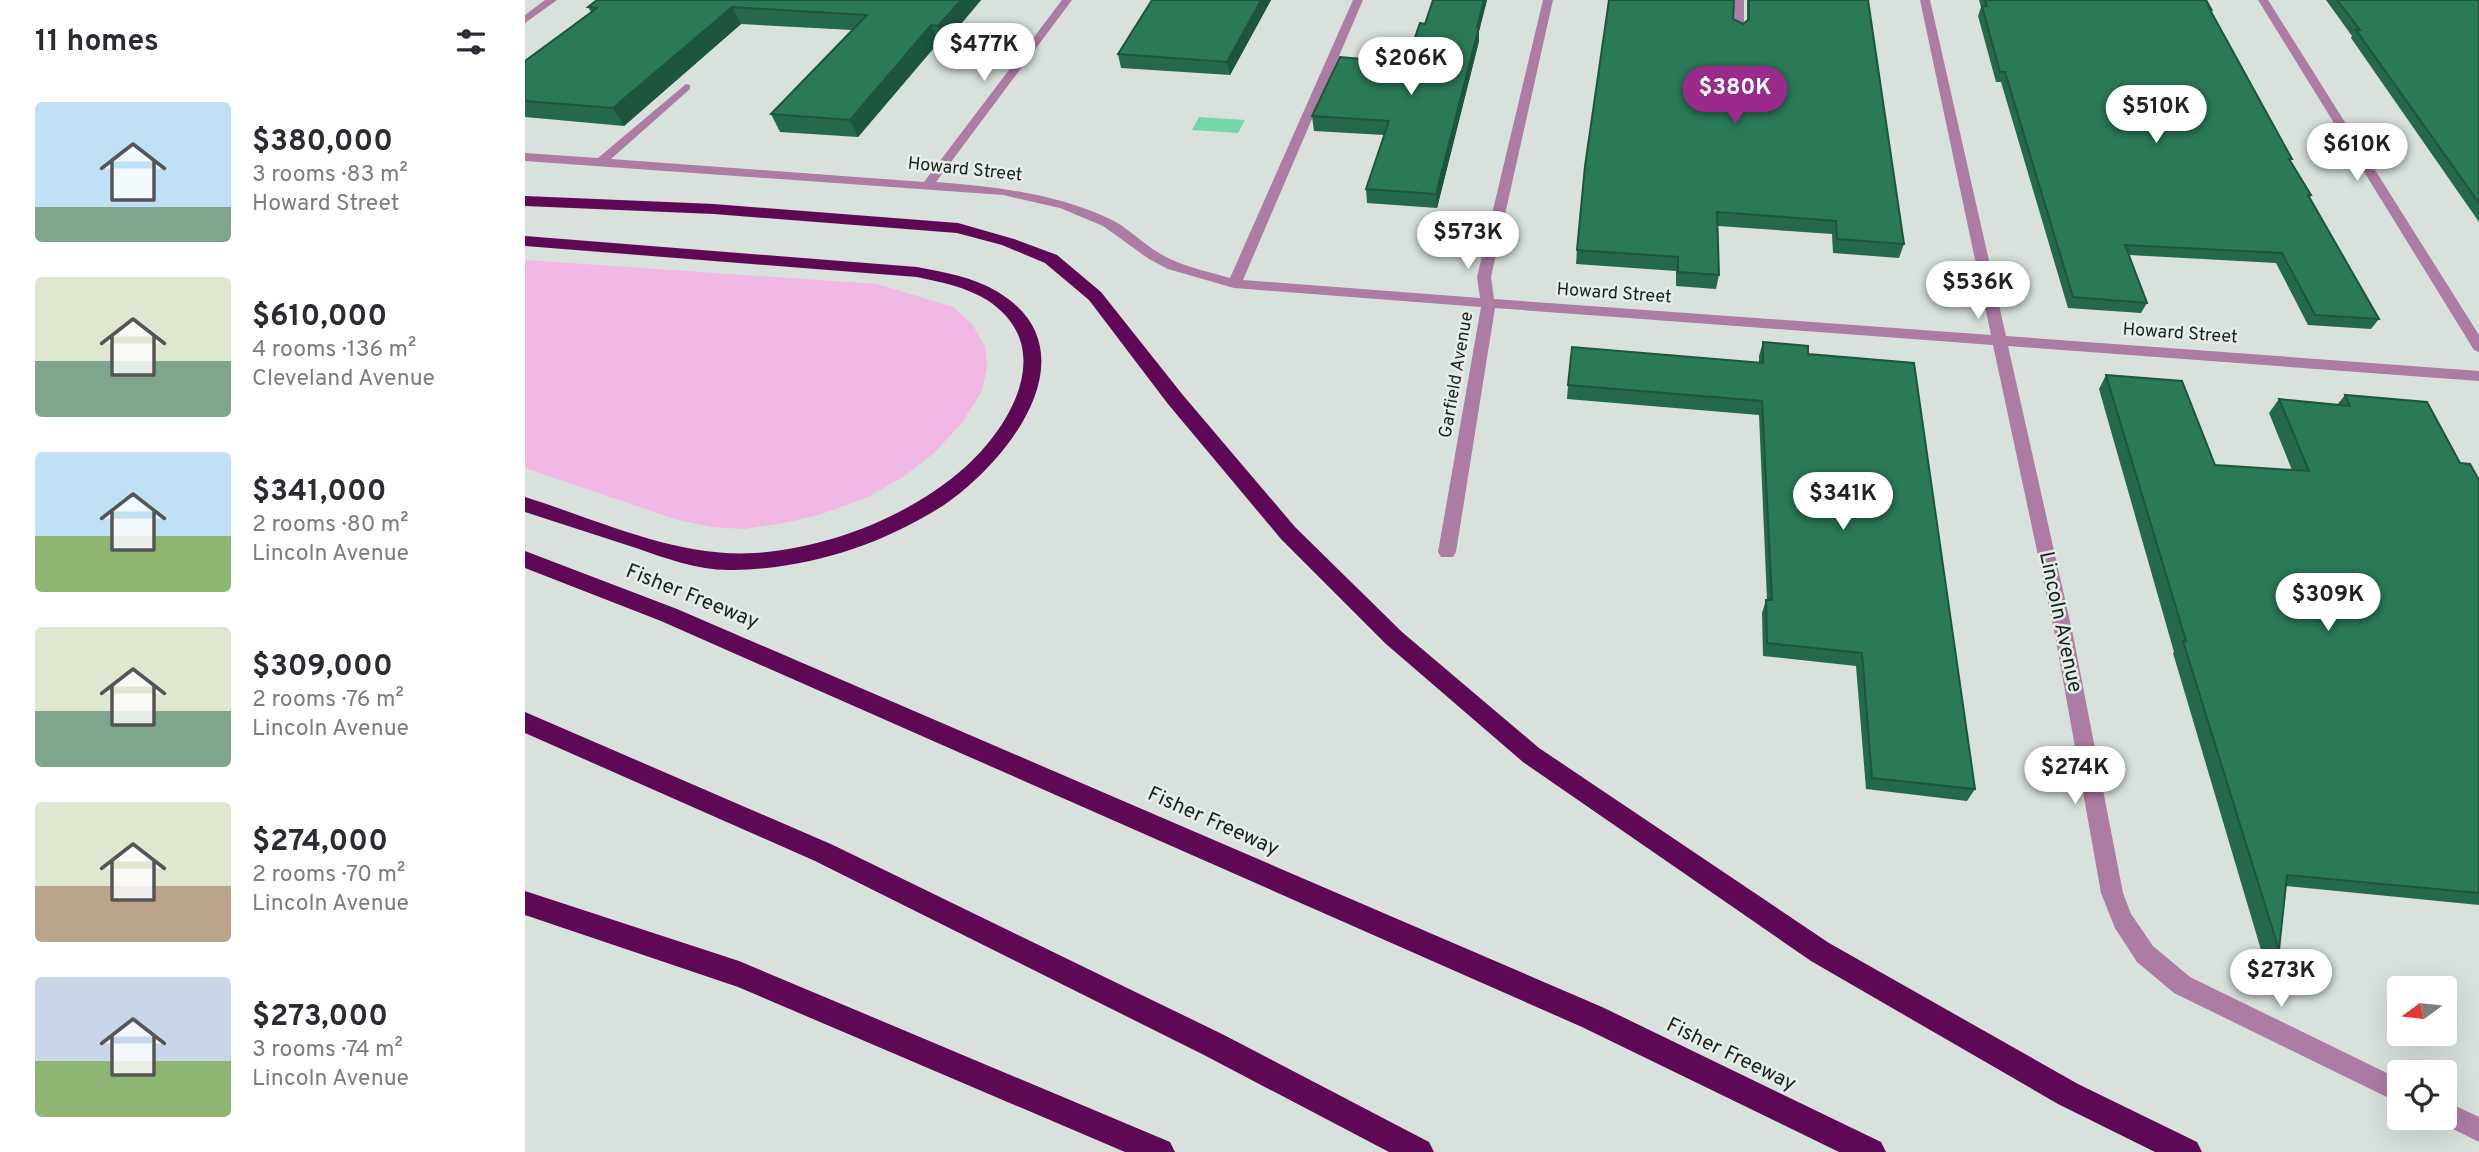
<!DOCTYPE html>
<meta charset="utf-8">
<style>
body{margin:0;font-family:Overpass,sans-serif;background:#f7f7f7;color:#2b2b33;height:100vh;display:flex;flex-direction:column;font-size:26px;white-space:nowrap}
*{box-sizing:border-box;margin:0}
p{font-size:23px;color:#7c7c81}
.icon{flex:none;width:38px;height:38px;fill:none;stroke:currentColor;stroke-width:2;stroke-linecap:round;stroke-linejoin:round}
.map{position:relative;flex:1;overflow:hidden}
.sheet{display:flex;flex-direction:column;background:#fff;width:525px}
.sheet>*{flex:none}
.needle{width:46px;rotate:255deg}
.controls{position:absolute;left:1862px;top:976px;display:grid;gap:14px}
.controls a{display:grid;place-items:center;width:70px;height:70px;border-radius:7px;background:#fff;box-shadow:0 7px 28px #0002;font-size:35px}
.price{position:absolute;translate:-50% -60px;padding:0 16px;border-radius:24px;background:#fff;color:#222;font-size:23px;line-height:46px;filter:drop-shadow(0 2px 4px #0008)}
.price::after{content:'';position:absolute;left:50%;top:42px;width:21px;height:16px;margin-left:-10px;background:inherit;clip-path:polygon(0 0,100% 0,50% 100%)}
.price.current{background:#9a2b8a;color:#fff}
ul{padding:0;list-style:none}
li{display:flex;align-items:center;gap:21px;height:175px;padding:0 35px}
li span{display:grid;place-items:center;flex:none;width:196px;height:140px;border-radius:7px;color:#555}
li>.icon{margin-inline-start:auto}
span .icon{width:84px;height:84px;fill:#fffc;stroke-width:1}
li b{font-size:30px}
h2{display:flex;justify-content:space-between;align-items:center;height:84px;padding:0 35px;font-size:30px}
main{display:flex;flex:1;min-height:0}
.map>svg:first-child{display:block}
</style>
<main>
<section class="sheet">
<h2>11 homes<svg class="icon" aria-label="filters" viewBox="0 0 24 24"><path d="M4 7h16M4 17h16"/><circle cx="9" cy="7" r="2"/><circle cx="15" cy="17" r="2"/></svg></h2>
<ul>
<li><span style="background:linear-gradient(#bfe0f5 75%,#7fa58c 0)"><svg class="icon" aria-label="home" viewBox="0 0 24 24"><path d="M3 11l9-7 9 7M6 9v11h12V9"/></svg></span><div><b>$380,000</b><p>3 rooms · 83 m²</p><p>Howard Street</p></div></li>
<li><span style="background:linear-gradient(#dfe7d0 60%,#7fa58c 0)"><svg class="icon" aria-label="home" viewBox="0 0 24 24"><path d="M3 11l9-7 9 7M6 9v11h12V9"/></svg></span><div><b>$610,000</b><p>4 rooms · 136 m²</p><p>Cleveland Avenue</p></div></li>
<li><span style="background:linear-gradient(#bfe0f5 60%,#8fb573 0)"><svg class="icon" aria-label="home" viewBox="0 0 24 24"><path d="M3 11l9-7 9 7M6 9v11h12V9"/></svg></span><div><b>$341,000</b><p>2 rooms · 80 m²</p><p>Lincoln Avenue</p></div></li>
<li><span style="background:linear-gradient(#dfe7d0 60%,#7fa58c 0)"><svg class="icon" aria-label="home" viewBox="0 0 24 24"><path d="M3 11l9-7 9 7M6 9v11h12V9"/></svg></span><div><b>$309,000</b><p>2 rooms · 76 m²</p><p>Lincoln Avenue</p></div></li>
<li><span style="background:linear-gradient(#dfe7d0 60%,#b9a48a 0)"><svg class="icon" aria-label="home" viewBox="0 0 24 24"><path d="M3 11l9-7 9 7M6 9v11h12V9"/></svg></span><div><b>$274,000</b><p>2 rooms · 70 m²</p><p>Lincoln Avenue</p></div></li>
<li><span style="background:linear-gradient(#c9d6e8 60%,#8fb573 0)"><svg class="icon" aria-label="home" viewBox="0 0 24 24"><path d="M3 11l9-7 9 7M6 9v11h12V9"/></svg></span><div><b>$273,000</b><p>3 rooms · 74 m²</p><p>Lincoln Avenue</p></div></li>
</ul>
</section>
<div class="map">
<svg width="1954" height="1152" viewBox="0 0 1954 1152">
<rect width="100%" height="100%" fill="#d8e1dc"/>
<path fill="#f0b8e3" d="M0,260L352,284L428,307L447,324L460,346L462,367L457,391L436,424L408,454L378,477L343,497L294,515L259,523L219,529L187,527L153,520L0,468Z"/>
<path fill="#73d8a9" d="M674,117L720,120L713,133L667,130Z"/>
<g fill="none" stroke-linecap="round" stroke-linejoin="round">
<path fill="#ad7ca3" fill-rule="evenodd" d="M20,0H32L0,23V15Z
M537,0H547L411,182C472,187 529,193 585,219C602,227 617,243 634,253C655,266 681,271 705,278L828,0H838L718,280L955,298L952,277L1018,0H1028L966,277L969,299L1466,335L1395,0H1405L1481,336L1954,371V381L1483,346L1548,635L1598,893L1606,914L1628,946L1665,977L1874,1079V1103L1649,993L1612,962L1590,928L1576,893L1530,635L1468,345L970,308L931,552L928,557H916L913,552L956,307L709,288L643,269L624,259L578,226L535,208L478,195L0,161V153L73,158L161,84L165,85V89L86,159L399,182Z
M1209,0H1219V32L1214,35L1209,32Z
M1733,0H1743L1954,335V352L1949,350Z
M1920,1101L1954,1117V1142L1912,1121L1910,1118H1920Z"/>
<path fill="#5f0855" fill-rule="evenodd" d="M0,196L189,204L433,223L489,239L532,255L576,292L657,394L770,527L877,632L1014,748L1304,943L1553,1084L1672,1142L1677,1152H1630L1533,1104L1286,961L998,762L861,644L756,539L643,404L564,300L520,263L477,245L432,233L189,214L0,206Z
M0,236L392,267C419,272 448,277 473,292C570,351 483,462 419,505C357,545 282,569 208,570C174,571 143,559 111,548C74,536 37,524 0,512V497C74,520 151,558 230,553C299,548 370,522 426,479C478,440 539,350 462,300C441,287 416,282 392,277L0,246Z
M0,551L152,609L1077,1007L1356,1142L1361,1152H1314L1057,1027L136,621L0,568Z
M0,712L308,845L699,1035L904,1142L909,1152H864L679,1055L290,861L0,733Z
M0,891L214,961L645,1142L650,1152H600L213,987L0,915Z"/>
</g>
<path fill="#24694c" d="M456,0L420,43H413L333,137L255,132L246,114L327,30L216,24L99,126L0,117V61L66,12L63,7Z
M627,0H746L705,75L596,68L593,54Z
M908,0H962L954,31V41L912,208L842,203L841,189L859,135L789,131L787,116L872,62L885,52L900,24Z
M1222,0H1343L1379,244L1374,258L1308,253L1307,234L1193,226L1194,275L1191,289L1151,286V271L1051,264L1052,250L1208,19L1218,24L1222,21Z
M1454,0H1681L1686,9L1685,11L1767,159L1765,161L1786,195L1785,198L1854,319L1846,329L1783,325L1751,263L1604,255L1622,303L1616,313L1543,308L1476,82H1471L1453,16L1456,7Z
M1801,0H1954V222L1826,38L1827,36Z
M1238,342L1283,354L1450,789L1442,801L1341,789L1331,666L1238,656L1237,613L1241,600H1242L1234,415L1042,399L1043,385L1234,362V356Z
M1581,375L1690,465L1767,470L1744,413L1754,399L1812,405L1820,395L1935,463L1954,480V905L1761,886L1754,950L1739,960L1648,653L1649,652L1574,389Z"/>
<path fill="#1d553e" d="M436,0H456L420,43L413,26Z
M736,0H746L705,75L702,62Z
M959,0H962L954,31V41L912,208L911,194Z
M207,7L216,24L99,126L88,108Z
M406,25L413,43L333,137L325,120Z"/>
<path fill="#2a7a58" stroke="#1d553e" stroke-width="2" d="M72,0H436L413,26L406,25L325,120L246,114L342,15L207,7L88,108L0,101V61L72,8L63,7Z
M627,0H736L702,62L593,54Z
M908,0H959L952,27H954L911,194L841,189L864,121L787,116L815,57L872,62L876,51L885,52L895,23L900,24Z
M1084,0H1209L1208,19L1218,24L1224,19V0H1343L1379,244L1312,239L1311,221L1192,212L1194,275L1153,272V257L1052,250L1060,166Z
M1460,0H1681L1686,9L1684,8L1767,159H1764L1786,195H1783L1854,319L1790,315L1757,253L1600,245L1622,303L1548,297L1480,72H1475L1457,6H1462Z
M1812,0H1954V203L1831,30H1835Z
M1238,342L1283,346V354L1389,363L1450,789L1347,778L1337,653L1242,643L1241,600H1247L1237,401L1043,385L1047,347L1238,363Z
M1581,375L1657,381L1690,465L1784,471L1754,399L1825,406L1820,395L1902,402L1935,463L1945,464L1954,480V893L1762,875L1754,950L1658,641H1661Z"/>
<g text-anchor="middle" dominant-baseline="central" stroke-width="5" stroke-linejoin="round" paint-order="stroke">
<g font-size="18" fill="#1c1f1d" stroke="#e5eee9">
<text transform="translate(440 170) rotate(6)">Howard Street</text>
<text transform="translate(1089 294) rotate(4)">Howard Street</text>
<text transform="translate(1655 334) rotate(4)">Howard Street</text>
<text transform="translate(932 375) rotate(-80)">Garfield Avenue</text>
</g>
<g font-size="21" fill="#1c1f1d" stroke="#e5eee9">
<text transform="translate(167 597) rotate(22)">Fisher Freeway</text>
<text transform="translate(1535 622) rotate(78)">Lincoln Avenue</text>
<text transform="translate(688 822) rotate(24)">Fisher Freeway</text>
<text transform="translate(1206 1055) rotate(26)">Fisher Freeway</text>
</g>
</g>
</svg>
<div class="controls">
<a><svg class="needle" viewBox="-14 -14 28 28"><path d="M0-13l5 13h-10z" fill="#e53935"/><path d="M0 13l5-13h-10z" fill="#7c7c81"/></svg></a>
<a><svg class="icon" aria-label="locate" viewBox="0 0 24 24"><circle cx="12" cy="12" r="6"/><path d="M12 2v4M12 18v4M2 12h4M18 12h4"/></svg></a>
</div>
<b class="price" style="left:459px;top:83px">$477K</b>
<b class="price" style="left:886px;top:97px">$206K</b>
<b class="price current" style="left:1210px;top:126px">$380K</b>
<b class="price" style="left:1631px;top:145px">$510K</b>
<b class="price" style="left:1832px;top:183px">$610K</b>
<b class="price" style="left:943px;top:271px">$573K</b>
<b class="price" style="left:1453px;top:321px">$536K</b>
<b class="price" style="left:1318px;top:532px">$341K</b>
<b class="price" style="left:1803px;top:633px">$309K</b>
<b class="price" style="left:1550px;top:806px">$274K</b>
<b class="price" style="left:1756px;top:1009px">$273K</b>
</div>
</main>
